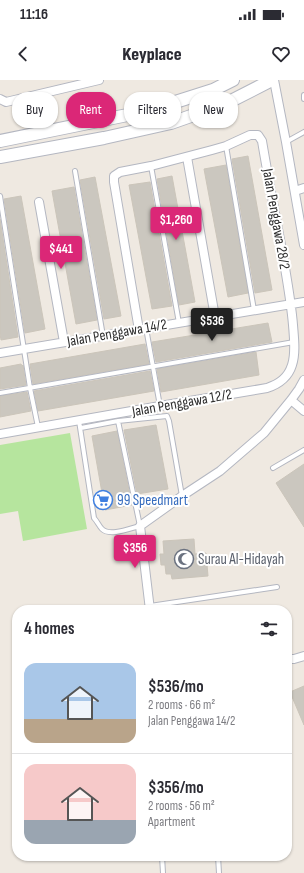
<!DOCTYPE html>
<meta charset="utf-8">
<style>
body{margin:0;font-family:"Sofia Sans Condensed",sans-serif;background:#f2f2f3;color:#2b2b33;height:100vh;display:flex;flex-direction:column;font-size:15px;white-space:nowrap}
*{box-sizing:border-box;margin:0}
p{font-size:13px;color:#7c7c81}
.icon{flex:none;width:22px;height:22px;fill:none;stroke:currentColor;stroke-width:2;stroke-linecap:round;stroke-linejoin:round}
.map{position:relative;flex:1;overflow:hidden}
.sheet{position:absolute;left:12px;top:525px;width:280px;height:256px;display:flex;flex-direction:column;background:#fff;border-radius:16px;box-shadow:0 1px 3px #0004}
.sheet>*{flex:none}
.banner{position:absolute;left:12px;top:12px;width:280px;height:36px;display:flex;gap:8px}
.price{position:absolute;translate:-50% -34px;padding:0 9px;border-radius:4px;background:#db2777;color:#fff;font-size:13px;line-height:26px;filter:drop-shadow(0 1px 2px #0008)}
.price::after{content:'';position:absolute;left:50%;top:24px;width:12px;height:9px;margin-left:-6px;background:inherit;clip-path:polygon(0 0,100% 0,50% 100%)}
.price.active{background:#222;color:#fff}
ul{padding:0;list-style:none}
li{display:flex;align-items:center;gap:12px;height:100px;padding:0 12px}
li+li{border-top:1px solid #e1e1e2}
li span{display:grid;place-items:center;flex:none;width:112px;height:80px;border-radius:12px;color:#555}
li>.icon{margin-inline-start:auto}
span .icon{width:48px;height:48px;fill:#fffc;stroke-width:1}
li b{font-size:17px}
h2{display:flex;justify-content:space-between;align-items:center;height:48px;padding:0 12px;font-size:17px}
.tag{padding:0 14px;border-radius:16px;background:#fff;box-shadow:0 1px 3px #0004;font-size:14px;line-height:36px}
.tag.active{background:#db2777;color:#fff}
.status{display:flex;justify-content:space-between;align-items:center;height:28px;padding:0 20px;background:#fff;direction:ltr}
.status svg{height:11px;fill:currentColor}
header{display:flex;justify-content:space-between;align-items:center;height:52px;padding:0 12px;background:#fff;font-size:18px;font-weight:800}
.map>svg:first-child{display:block}
</style>
<div class="status"><b>11:16</b><svg viewBox="0 0 49 12"><path d="M0 12V9h3v3zM5 12V6h3v6zM10 12V3h3v9zM15 12V0h3v12zM26 1h20v11H26zM47 4h2v5h-2z"/></svg></div>
<header><svg class="icon" aria-label="back" viewBox="0 0 24 24"><path d="M15 5l-7 7 7 7"/></svg>Keyplace<svg class="icon" aria-label="heart" viewBox="0 0 24 24"><path d="M12 20l-8-8c-3-5 5-10 8-4 3-6 11-1 8 4z"/></svg></header>
<div class="map">
<svg width="304" height="793" viewBox="0 0 304 793">
<rect width="100%" height="100%" fill="#efe9e1"/>
<path fill="#b6e59e" d="M70,353L87,449L23,461L18,431L0,434V365Z"/>
<path fill="#cbc7bf" stroke="#cbc5ba" d="M248,76L272,210L255,213L232,79Z
M226,85L248,213L228,217L204,89Z
M172,96L195,222L179,225L157,99Z
M95,97L121,236L104,239L80,100Z
M150,102L172,226L152,229L129,105Z
M74,107L97,240L76,244L52,111Z
M21,116L45,249L25,253L4,119Z
M0,139L18,257L1,260L0,254Z
M268,243L272,262L156,282L152,262Z
M145,264L149,284L33,304L30,284Z
M256,272L259,295L161,312L157,289Z
M21,284L22,286L23,285L26,305L0,309V288Z
M150,291L154,311L38,331L34,311Z
M27,312L31,331L0,337V316Z
M156,345L168,409L137,414L124,350Z
M117,351L132,425L105,430L92,356Z
M304,384V447L276,403Z
M194,459L195,474L206,473L208,496L172,499L171,494H166L165,485H161L160,474H164L163,461Z
M304,606V645L290,612Z"/>
<g fill="none" stroke-linecap="round" stroke-linejoin="round">
<defs>
<path id="service" d="M304,15V19
M286,62L304,52
M226,66L254,230
M151,86L179,243
M75,91L103,256
M0,116L30,308L38,347
M146,248L160,326
M0,313L294,262
M79,341L94,438C97,441 99,446 102,449C110,457 131,448 140,446L118,341
M81,348L118,341L167,336L169,341L182,416
M273,388L304,370
M150,526L277,507
M162,776L163,793
M218,776L219,793"/>
<path id="minor" d="M274,0L286,62L304,165
M0,19L6,22L99,0
M187,77L215,237
M295,111L304,108
M39,122L64,262
M0,273L304,222
M291,320L304,331
M0,354L160,326L267,308C279,304 288,298 292,285C296,273 294,258 293,245C291,220 286,195 282,170C275,133 268,97 262,61L258,55H250L226,66L212,70L151,86L120,92L114,96V102L139,250
M150,530L140,446L182,416L220,391L264,353L291,320L299,309L304,300
M287,579H294L304,576"/>
<path id="secondary" d="M0,61L147,31L213,10L233,0
M0,77L104,58L171,43L225,24L272,0"/>
</defs>
<use href="#service" stroke="#b4b7c1" stroke-width="6"/>
<use href="#minor" stroke="#b4b7c1" stroke-width="10"/>
<use href="#secondary" stroke="#b4b7c1" stroke-width="14"/>
<use href="#service" stroke="#fff" stroke-width="4"/>
<use href="#minor" stroke="#fff" stroke-width="8"/>
<use href="#secondary" stroke="#fff" stroke-width="12"/>
</g>
<defs>
<symbol id="supermarket-ring" viewBox="-11 -11 22 22"><circle r="9.5" fill="#fff" stroke="#3f7fe0" stroke-width="1.5"/><path d="M-6-5.5h2.5l.6 2H6L4.5 2H-2.5L-4.4-4H-6ZM-1.5 3.2a1.3 1.3 0 1 0 .1 0ZM3 3.2a1.3 1.3 0 1 0 .1 0Z" fill="#3f7fe0"/></symbol>
<symbol id="mosque-ring" viewBox="-11 -11 22 22"><circle r="9.5" fill="#fff" stroke="#6b7280" stroke-width="1.5"/><path d="M3.5-4.9A6 6 0 1 0 3.5 4.9A5 5 0 1 1 3.5-4.9Z" fill="#6b7280"/></symbol>
</defs>
<g fill-rule="evenodd">
<use href="#supermarket-ring" x="92" y="409" width="22" height="22"/>
<use href="#mosque-ring" x="173" y="468" width="22" height="22"/>
</g>
<g text-anchor="middle" dominant-baseline="central" stroke-width="4" stroke-linejoin="round" paint-order="stroke">
<g font-size="15" fill="#2e2e2e" stroke="#fff">
<text transform="translate(276 139) rotate(80)">Jalan Penggawa 28/2</text>
<text transform="translate(117 253) rotate(-10)">Jalan Penggawa 14/2</text>
<text transform="translate(182 323) rotate(-10)">Jalan Penggawa 12/2</text>
</g>
<g font-size="15" fill="#366cbe" stroke="#fff" text-anchor="start">
<text x="117" y="420">99 Speedmart</text>
</g>
<g font-size="15" fill="#5b616d" stroke="#fff" text-anchor="start">
<text x="198" y="479">Surau Al-Hidayah</text>
</g>
</g>
</svg>
<b class="price" style="left:176px;top:161px">$1,260</b>
<b class="price" style="left:61px;top:190px">$441</b>
<b class="price active" style="left:212px;top:262px">$536</b>
<b class="price" style="left:135px;top:489px">$356</b>
<div class="banner">
<a class="tag">Buy</a>
<a class="tag active">Rent</a>
<a class="tag">Filters</a>
<a class="tag">New</a>
</div>
<section class="sheet">
<h2>4 homes<svg class="icon" aria-label="filters" viewBox="0 0 24 24"><path d="M4 7h16M4 17h16"/><circle cx="9" cy="7" r="2"/><circle cx="15" cy="17" r="2"/></svg></h2>
<ul>
<li><span style="background:linear-gradient(#a9c7e8 70%,#b9a48a 0)"><svg class="icon" aria-label="home" viewBox="0 0 24 24"><path d="M3 11l9-7 9 7M6 9v11h12V9"/></svg></span><div><b>$536/mo</b><p>2 rooms · 66 m²</p><p>Jalan Penggawa 14/2</p></div></li>
<li><span style="background:linear-gradient(#f6c9c9 70%,#9aa5b1 0)"><svg class="icon" aria-label="home" viewBox="0 0 24 24"><path d="M3 11l9-7 9 7M6 9v11h12V9"/></svg></span><div><b>$356/mo</b><p>2 rooms · 56 m²</p><p>Apartment</p></div></li>
</ul>
</section>
</div>
